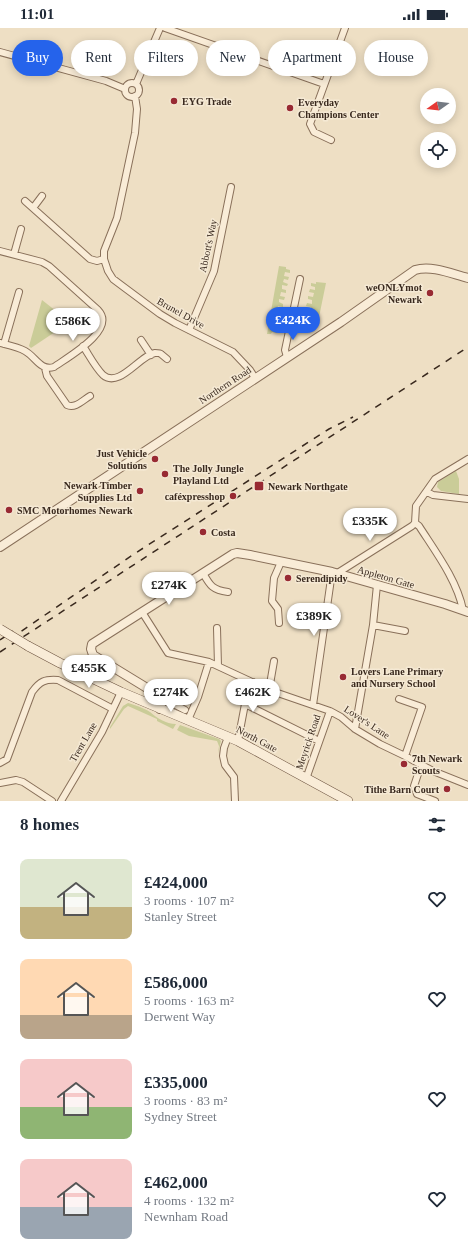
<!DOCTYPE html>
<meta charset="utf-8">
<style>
body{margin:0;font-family:"Times New Roman",serif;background:#f2f2f3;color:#1f2937;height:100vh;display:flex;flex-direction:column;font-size:15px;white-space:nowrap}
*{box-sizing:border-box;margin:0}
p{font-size:13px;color:#747a83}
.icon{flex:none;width:22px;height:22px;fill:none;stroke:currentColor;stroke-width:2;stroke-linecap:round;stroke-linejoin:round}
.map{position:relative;height:773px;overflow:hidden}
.drawer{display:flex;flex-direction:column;background:#fff;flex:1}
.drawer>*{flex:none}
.banner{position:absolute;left:12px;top:12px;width:444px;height:36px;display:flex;gap:8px}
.needle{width:26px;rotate:256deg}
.buttons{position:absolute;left:420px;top:60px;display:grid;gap:8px}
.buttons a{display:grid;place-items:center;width:36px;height:36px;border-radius:50%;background:#fff;box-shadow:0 2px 10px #0003;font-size:20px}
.price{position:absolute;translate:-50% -34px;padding:0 9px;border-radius:14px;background:#fff;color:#222;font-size:13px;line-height:26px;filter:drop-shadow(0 1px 2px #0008)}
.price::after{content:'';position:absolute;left:50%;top:24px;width:12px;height:9px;margin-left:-6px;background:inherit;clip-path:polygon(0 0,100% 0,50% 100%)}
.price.current{background:#2563eb;color:#fff}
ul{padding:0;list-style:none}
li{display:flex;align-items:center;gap:12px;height:100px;padding:0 20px}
li span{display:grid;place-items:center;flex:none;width:112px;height:80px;border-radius:8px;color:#555}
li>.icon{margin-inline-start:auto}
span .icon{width:48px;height:48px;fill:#fffc;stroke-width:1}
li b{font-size:17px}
h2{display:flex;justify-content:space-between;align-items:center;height:48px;padding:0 20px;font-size:17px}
.pill{padding:0 14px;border-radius:18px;background:#fff;box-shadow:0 2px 10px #0003;font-size:14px;line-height:36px}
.pill.current{background:#2563eb;color:#fff}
.status{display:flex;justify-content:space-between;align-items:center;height:28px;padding:0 20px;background:#fff;direction:ltr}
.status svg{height:11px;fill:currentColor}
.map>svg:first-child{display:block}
</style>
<div class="status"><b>11:01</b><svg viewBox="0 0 49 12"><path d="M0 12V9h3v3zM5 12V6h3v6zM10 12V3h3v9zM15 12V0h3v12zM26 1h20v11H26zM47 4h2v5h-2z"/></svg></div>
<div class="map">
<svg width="468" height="773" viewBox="0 0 468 773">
<rect width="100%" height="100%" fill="#eedfc4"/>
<path fill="#cacc98" d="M279,238L286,239V241L290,242V245L285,244L284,248L289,249L288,252L284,251L283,254L288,256L287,258L282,257V261L286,262V265L281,264L280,268L285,269L284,272L279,271V274L283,276V279L278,278L277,281L282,283L281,285H277L276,288L281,289L280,292L275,291V295L279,296V299L274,298L273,302L278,303L277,305L272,304L271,306H267Z
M316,254L326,255L319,289L309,288L310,286L305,285L306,282L310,283L311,279L306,278L307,275L312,276V272L308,271V268L313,269L314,265L309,264L310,261L315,262V259L311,258V255L316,256Z
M42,272L70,294L31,320L29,318Z
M456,443L459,451V466L441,463L437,459L438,454Z
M128,675C135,677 144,680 150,684C157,690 166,696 176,696L173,701L157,693V691L128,678L124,681L110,701V699L123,678Z
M180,697L219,711L221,713L218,726L219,718L217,713L189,708L177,702Z"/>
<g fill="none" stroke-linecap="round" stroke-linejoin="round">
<defs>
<path id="minor" d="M165,0L324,56
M0,24L106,53L125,61
M125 62a7 7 0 1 1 14 0a7 7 0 1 1-14 0Z
M136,56L160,0
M135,68L137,81L135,105L117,190L104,223V231L108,243L113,251L121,257L160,286L175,295L233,324L250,342L255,350
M331,112L314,104L310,96L345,0
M25,173L90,231L97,233L104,231
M33,180L42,168
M0,223L42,234L49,238L98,282C117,302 68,329 54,339C40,343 36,329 25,323C18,319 8,317 0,315
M14,226L21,201
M189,302L214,243L231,159
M141,312L151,327
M4,316L19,264
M83,318C89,327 95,339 103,347C119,361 140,327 155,325C156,325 160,325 161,326L167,331
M287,329L285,322L300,251
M45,340L47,348L67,377C75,381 83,372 90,368
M427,464L433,467L468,471
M415,495L419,498C435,523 457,552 463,582
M415,495L416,478L435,451L468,431
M203,545C210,558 213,562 228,564
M336,546L412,498L415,495
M142,584L168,625L209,634L269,662L330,683L341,689L355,701L380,716L405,728L433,743L468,757
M279,595L278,581L272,573L274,550L281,534
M373,597L405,603
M217,600L218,638
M269,662L274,633
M399,671L422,679L405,728
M162,672L168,673L185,682
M245,676L319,713
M313,677L332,544
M188,692L198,669L209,634
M355,701L373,597L377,557
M228,709L224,720L223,728L225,737L234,749L235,773
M238,713L245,676L253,654
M0,735L7,731L32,664C40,653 45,651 58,652L113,681
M421,737L414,758L417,766L435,773
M306,751L330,683
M0,755L16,752L23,754L52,773
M61,773L102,704L121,664"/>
<path id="tertiary" d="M0,519L341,294L415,242C432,237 452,246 468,250
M160,681L162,672L160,668L93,627L91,621L92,616L233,526L237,525L250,527L332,544L445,576L468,584"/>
<path id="secondary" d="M28,618L60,635L121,664L238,713L348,773"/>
</defs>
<use href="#minor" stroke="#89705a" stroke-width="8"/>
<use href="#tertiary" stroke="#89705a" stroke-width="10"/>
<use href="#secondary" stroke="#6b513e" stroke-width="10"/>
<use href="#minor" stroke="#f9ecd7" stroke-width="6"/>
<use href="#tertiary" stroke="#f9ecd7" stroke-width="8"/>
<use href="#secondary" stroke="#f9ecd7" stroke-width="9"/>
<path stroke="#39291e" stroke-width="1.5" stroke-dasharray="7 7" stroke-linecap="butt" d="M10,611L134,526L329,401L353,389
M0,612L13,603
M0,624L468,319"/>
<defs>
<path id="secondary-bridge" d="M0,601L28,618"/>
</defs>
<use href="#secondary-bridge" stroke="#6b513e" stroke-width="10" stroke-linecap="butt"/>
<use href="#secondary-bridge" stroke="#f9ecd7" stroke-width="9"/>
</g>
<g fill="#982a33" stroke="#f5e9d4" stroke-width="1.5">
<circle cx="174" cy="73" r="4"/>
<circle cx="290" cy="80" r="4"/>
<circle cx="430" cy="265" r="4"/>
<circle cx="155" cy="431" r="4"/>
<circle cx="165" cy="446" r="4"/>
<rect x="254" y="453" width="10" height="10" rx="2"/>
<circle cx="140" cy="463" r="4"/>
<circle cx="233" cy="468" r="4"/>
<circle cx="9" cy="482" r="4"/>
<circle cx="203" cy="504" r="4"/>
<circle cx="288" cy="550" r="4"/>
<circle cx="343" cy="649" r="4"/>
<circle cx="404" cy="736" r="4"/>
<circle cx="447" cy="761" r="4"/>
</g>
<g text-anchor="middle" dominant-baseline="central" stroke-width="3" stroke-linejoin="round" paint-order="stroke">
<g font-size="10" font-weight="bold" fill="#39291e" stroke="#f5e9d4" text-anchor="start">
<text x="182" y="73">EYG Trade</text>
<text x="298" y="74">Everyday<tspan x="298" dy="12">Champions Center</tspan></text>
<text x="422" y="259" text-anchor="end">weONLYmot<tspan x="422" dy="12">Newark</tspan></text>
<text x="147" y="425" text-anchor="end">Just Vehicle<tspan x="147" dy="12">Solutions</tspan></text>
<text x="173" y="440">The Jolly Jungle<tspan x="173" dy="12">Playland Ltd</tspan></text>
<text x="132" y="457" text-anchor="end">Newark Timber<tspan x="132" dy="12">Supplies Ltd</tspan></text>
<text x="268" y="458">Newark Northgate</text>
<text x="225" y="468" text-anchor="end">caféxpresshop</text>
<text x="17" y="482">SMC Motorhomes Newark</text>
<text x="211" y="504">Costa</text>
<text x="296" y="550">Serendipidy</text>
<text x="351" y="643">Lovers Lane Primary<tspan x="351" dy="12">and Nursery School</tspan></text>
<text x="412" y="730">7th Newark<tspan x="412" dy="12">Scouts</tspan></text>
<text x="439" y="761" text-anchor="end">Tithe Barn Court</text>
</g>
<g font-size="10" fill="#39291e" stroke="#f5e9d4">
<text transform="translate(208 218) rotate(-78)">Abbott's Way</text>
<text transform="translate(181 285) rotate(29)">Brunel Drive</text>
<text transform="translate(225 357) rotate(-33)">Northern Road</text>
<text transform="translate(386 549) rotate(16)">Appleton Gate</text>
<text transform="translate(367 694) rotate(33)">Lover's Lane</text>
<text transform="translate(257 711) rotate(28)">North Gate</text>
<text transform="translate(83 714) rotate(-60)">Trent Lane</text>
<text transform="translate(308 714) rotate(-71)">Meyrick Road</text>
</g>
</g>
</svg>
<div class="buttons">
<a><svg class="needle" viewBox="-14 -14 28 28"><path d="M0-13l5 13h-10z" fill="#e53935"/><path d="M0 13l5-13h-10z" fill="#747a83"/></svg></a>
<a><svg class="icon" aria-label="locate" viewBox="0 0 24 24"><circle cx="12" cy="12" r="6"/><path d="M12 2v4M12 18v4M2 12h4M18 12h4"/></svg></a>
</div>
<b class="price current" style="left:293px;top:313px">£424K</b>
<b class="price" style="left:73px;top:314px">£586K</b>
<b class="price" style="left:370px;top:514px">£335K</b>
<b class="price" style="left:169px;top:578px">£274K</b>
<b class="price" style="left:314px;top:609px">£389K</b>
<b class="price" style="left:89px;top:661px">£455K</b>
<b class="price" style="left:171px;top:685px">£274K</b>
<b class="price" style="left:253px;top:685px">£462K</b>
<div class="banner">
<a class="pill current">Buy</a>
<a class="pill">Rent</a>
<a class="pill">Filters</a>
<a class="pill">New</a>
<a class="pill">Apartment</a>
<a class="pill">House</a>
</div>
</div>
<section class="drawer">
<h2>8 homes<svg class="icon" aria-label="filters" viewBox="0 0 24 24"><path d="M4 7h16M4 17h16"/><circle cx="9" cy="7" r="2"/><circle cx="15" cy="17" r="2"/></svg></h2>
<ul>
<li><span style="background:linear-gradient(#dfe7d0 60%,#c2b280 0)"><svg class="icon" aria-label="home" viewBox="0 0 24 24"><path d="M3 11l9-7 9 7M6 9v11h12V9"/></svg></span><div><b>£424,000</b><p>3 rooms · 107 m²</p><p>Stanley Street</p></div><svg class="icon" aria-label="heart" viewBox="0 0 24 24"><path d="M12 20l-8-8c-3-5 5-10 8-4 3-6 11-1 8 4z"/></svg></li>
<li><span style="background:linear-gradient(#ffd9b3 70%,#b9a48a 0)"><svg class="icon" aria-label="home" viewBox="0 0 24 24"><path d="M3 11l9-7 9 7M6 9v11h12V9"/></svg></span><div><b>£586,000</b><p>5 rooms · 163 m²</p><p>Derwent Way</p></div><svg class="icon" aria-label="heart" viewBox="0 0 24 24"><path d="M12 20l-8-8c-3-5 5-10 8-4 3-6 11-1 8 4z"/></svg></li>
<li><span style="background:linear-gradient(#f6c9c9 60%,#8fb573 0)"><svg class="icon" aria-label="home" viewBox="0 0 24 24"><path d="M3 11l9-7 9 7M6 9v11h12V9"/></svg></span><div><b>£335,000</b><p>3 rooms · 83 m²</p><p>Sydney Street</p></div><svg class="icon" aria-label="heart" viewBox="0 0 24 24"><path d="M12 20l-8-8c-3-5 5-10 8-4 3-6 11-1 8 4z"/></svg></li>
<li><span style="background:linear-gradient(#f6c9c9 60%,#9aa5b1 0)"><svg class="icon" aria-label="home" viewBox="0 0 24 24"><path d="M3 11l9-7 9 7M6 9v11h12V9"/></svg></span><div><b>£462,000</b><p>4 rooms · 132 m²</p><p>Newnham Road</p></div><svg class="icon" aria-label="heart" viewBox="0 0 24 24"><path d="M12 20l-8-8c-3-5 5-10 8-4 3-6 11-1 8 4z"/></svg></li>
</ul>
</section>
